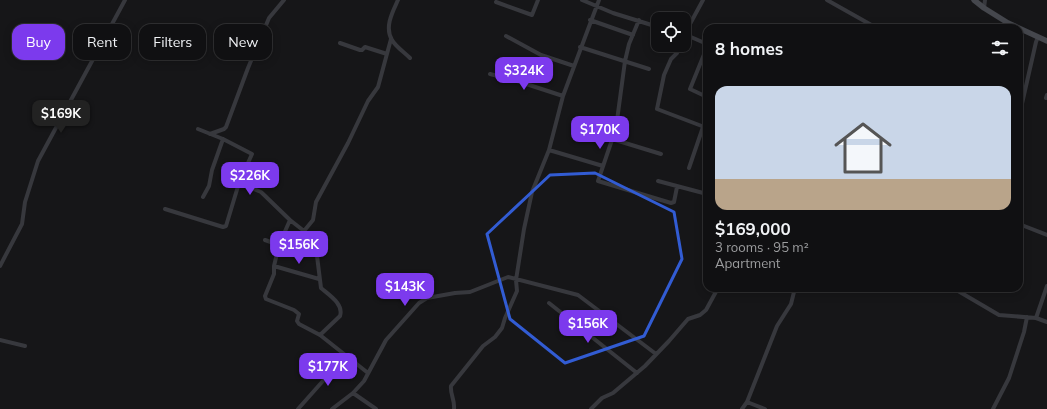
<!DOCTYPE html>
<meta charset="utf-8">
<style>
body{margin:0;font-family:Mulish,sans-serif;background:#19191b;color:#f1f3f6;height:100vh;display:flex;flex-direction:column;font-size:15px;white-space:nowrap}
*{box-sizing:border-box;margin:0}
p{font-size:13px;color:#9c9d9f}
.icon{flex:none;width:22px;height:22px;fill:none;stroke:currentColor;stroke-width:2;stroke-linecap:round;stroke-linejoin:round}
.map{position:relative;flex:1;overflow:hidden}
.drawer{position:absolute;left:703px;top:24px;width:320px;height:268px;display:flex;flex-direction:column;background:#101012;border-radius:12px;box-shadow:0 2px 10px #0003,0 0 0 1px #303032}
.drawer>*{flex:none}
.guide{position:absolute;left:12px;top:24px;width:380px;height:36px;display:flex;gap:8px}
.fabs{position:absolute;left:651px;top:12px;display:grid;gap:8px}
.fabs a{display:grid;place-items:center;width:40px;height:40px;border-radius:8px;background:#101012;box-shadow:0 2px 10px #0003,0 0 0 1px #303032;font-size:20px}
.price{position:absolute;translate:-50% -34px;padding:0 9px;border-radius:8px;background:#7c3aed;color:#fff;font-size:13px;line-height:26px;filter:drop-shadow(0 1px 2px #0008)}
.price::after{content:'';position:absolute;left:50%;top:24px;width:12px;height:9px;margin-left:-6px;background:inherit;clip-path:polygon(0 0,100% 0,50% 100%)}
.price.on{background:#222;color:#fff}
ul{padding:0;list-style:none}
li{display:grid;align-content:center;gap:8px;height:212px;padding:0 12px}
li span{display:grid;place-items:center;height:124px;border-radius:12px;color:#555}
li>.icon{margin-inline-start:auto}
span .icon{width:72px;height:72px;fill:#fffc;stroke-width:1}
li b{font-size:17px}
h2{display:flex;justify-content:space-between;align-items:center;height:48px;padding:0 12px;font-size:17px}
.tag{padding:0 14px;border-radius:12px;background:#101012;box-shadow:0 2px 10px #0003,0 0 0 1px #303032;font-size:14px;line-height:36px}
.tag.on{background:#7c3aed;color:#fff}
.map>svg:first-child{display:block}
</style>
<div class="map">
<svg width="1047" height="409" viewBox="0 0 1047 409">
<rect width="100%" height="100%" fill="#161618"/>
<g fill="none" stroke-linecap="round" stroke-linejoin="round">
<path stroke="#37383d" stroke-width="4" d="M398,0C393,11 384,27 392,40C395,46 404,52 410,58
M582,0L613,13L658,27
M827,0L875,27
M496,2L532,15L538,0
M984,8L985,0
M590,20L633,35
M639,20L629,44L625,61L616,128L598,181L671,203L674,202L677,187
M684,34L707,44
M684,35L703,0
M506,36L541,55L574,66
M340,43L360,50H362L365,47L387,54
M680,45L677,53L671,59L664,75L657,109L707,128
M580,47L649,69
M707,47L690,89L707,97
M490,74L514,80L563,96
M1046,98L1047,95
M1019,111L1021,108L1036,42L1038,37
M210,134L224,129L226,127L248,68L269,18L284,0
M612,139L661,154
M549,150L603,166
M689,168L703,127
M658,181L707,194
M239,183L261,192L290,220L304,231L311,242L317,256L321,288C329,295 344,304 340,316L320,335
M203,197L209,186L212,170L223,139
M1019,199V200
M165,209L223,227L226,226L239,183L252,154L223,139L198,129
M1019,224L1047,235
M304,231L313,220L316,202L348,143L368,101L378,87L391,39
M265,240L279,245L274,266V274L265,296L266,299L294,310L299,314L297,321L299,324L320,335L368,373
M279,245L290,220
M0,266L22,224L25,202L38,161L125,0
M274,266L319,279
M953,288L999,315L1036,318L1047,322
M549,303L637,373
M1036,318L1047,286
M0,340L25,346
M353,393L376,409
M747,402L765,409
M298,409L346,355
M332,409L353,393L364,381L386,340L419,303L427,298L455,293L470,292L508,277L578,295L656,354
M454,409C455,400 450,394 451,386L483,346L495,337L502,328L505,318L517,291L516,280L524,229L532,192L549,150L563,96L599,0
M591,409L602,398L613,393L645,366L669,341L688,319L700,315L706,310L718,288
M742,409L747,402L777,326L791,304L795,288
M993,409L1009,378L1024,332L1027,317"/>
<path stroke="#45474d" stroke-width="5.5" d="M974,0L984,8L1008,23L1047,41"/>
</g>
<path fill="none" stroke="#325cd3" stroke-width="3" stroke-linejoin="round" d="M595,173L674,212L682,259L644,336L565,363L510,319L487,234L550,175Z"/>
</svg>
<div class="fabs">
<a><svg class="icon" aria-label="locate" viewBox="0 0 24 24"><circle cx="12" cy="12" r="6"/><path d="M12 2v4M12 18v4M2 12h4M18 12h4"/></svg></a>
</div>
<b class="price" style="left:524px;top:91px">$324K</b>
<b class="price on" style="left:61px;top:134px">$169K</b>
<b class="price" style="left:600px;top:150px">$170K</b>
<b class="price" style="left:250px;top:196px">$226K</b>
<b class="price" style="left:299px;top:265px">$156K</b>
<b class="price" style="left:405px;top:307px">$143K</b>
<b class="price" style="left:588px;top:344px">$156K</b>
<b class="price" style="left:328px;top:387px">$177K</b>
<div class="guide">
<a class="tag on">Buy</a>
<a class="tag">Rent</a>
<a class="tag">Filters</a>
<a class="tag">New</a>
</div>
<section class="drawer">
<h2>8 homes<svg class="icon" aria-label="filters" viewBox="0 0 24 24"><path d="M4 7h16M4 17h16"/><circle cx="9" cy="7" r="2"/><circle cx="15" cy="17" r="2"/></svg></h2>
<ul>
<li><span style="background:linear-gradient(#c9d6e8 75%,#b9a48a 0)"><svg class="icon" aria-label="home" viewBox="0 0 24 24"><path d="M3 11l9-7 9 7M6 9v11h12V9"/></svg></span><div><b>$169,000</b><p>3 rooms · 95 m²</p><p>Apartment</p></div></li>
</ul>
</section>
</div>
